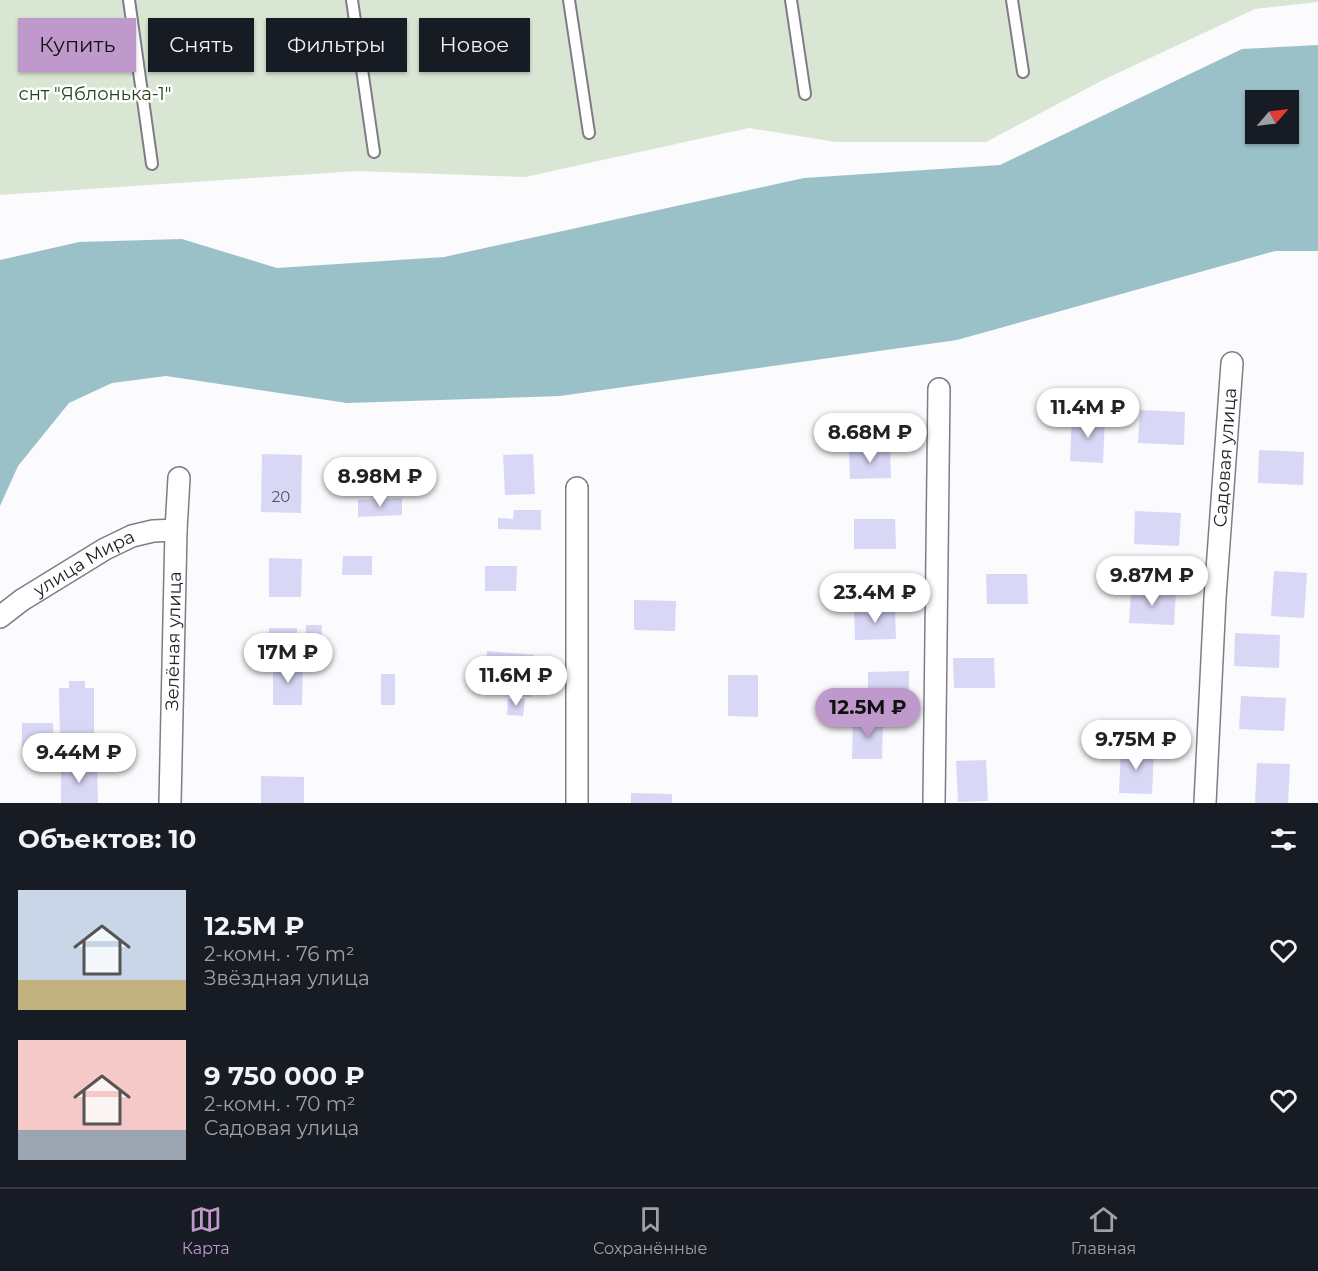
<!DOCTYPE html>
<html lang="ru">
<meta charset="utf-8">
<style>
body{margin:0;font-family:Montserrat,sans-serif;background:#20242c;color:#f1f3f6;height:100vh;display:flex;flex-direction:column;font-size:22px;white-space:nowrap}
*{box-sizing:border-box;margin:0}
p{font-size:20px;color:#9ea1a6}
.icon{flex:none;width:33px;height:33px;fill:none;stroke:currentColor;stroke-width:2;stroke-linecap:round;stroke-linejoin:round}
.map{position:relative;height:803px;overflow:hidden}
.side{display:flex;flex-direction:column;background:#171b24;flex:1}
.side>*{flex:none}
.banner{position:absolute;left:18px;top:18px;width:600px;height:54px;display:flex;gap:12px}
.needle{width:39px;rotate:62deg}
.tools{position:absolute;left:1245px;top:90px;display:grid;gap:12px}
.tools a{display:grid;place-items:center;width:54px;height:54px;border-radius:0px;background:#171b24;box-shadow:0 2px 4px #0004;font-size:30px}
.price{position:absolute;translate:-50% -51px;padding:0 14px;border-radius:21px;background:#fff;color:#222;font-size:20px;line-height:39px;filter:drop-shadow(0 2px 3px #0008)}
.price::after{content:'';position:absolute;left:50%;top:36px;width:18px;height:14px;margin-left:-9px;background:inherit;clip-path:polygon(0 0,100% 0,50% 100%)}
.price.on{background:#bf99cc;color:#111}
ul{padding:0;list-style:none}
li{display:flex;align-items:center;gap:18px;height:150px;padding:0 18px}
li span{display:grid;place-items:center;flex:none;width:168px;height:120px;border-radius:0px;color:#555}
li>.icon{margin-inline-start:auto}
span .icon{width:72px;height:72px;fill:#fffc;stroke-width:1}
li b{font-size:26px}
h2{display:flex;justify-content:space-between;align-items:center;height:72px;padding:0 18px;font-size:26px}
.pill{padding:0 21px;border-radius:0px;background:#171b24;box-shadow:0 2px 4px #0004;font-size:21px;line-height:54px}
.pill.on{background:#bf99cc;color:#111}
.dock{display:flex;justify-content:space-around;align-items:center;height:84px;border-top:2px solid #363941;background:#171b24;font-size:16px;color:#9ea1a6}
.dock a{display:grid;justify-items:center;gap:3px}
.dock .on{color:#bf99cc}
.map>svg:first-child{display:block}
</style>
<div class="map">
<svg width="1318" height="803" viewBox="0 0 1318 803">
<rect width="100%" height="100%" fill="#fbfafd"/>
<path fill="#d8e6d3" d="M0,0H1318V2L1255,9L1103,80L986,142H836L749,128L525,177L357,171L0,195Z"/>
<path fill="#9bc1c8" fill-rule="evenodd" d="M1318,45V251H1275L957,340L560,396L347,403L166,376L112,383L69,403L18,466L0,506V260L79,242L182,239L277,268L444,257L804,178L1000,165L1242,49ZM1256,100H1288V134H1256Z"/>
<path fill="#d9d7f6" d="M1140,410L1185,412L1184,445L1138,443Z
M1072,416L1105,417L1103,463L1070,461Z
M890,448L891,478L850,479L849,449Z
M1259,450L1304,452L1303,485L1258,483Z
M262,454L302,455L301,513L261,512Z
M533,454L535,494L505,495L503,455Z
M402,498V515L358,517V500Z
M514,510H541V530L498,529V518L513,519Z
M1135,511L1181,513L1179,546L1134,544Z
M854,519H895L896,549H854Z
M343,556H372V575H342Z
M269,558L302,559L301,597H269Z
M485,566H517L516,591H485Z
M1274,571L1307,573L1304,618L1271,616Z
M986,574H1027L1028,604H987Z
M1131,590L1176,592L1174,625L1129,623Z
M634,600L676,601L675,631L634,630Z
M895,609L896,639L855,640L854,610Z
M306,625H322L321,647H305Z
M269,628H297V644H269Z
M1235,633L1280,635L1279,668L1234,666Z
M487,651L534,655L533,669L523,668L522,682L532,683L531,697L483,693Z
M953,658H994L995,688H954Z
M273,663L303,664L302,705H273Z
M909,671V701L868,702V672Z
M381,674H395V705H381Z
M728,675H758V717L728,716Z
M69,681H85V688H94V738L60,739L59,688H69Z
M1241,696L1286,698L1284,731L1239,729Z
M508,699H525L523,716L507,715Z
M853,718H883L882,759H852Z
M22,723H53L54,747L22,748Z
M1121,748L1154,749L1152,794L1119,793Z
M986,760L988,801L958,802L956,761Z
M1257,763L1290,764L1288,803H1255Z
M97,765L98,803H61V766Z
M261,776L304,777V803H261Z
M631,793L672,794V803H631Z"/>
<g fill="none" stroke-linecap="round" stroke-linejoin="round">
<defs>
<path id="service" d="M129,0L152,164
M352,0L374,152
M569,0L589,133
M791,0L805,94
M1012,0L1023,72"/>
<g id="minor">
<path d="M577,488V803"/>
<path id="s1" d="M0,617L22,600L105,549L132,536L153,531L176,530"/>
<path id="s2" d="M170,803L176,530L179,478"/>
<path d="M934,803L939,389"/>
<path id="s3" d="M1205,803L1215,598L1232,363"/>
</g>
</defs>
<use href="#service" stroke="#807b87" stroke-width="14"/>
<use href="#minor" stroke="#807b87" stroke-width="24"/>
<use href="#service" stroke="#fff" stroke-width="10"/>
<use href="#minor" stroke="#fff" stroke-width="21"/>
</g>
<g text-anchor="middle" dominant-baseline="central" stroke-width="5" stroke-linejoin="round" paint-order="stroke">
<g font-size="15" fill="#504e5a">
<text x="281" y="496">20</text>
</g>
<g font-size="18" fill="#254119" stroke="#fff">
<text x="95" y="94">снт "Яблонька-1"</text>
</g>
<g font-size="18" fill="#232126" stroke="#fff">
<text stroke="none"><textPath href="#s3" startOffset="346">Садовая улица</textPath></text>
<text stroke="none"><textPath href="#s1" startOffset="100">улица Мира</textPath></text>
<text stroke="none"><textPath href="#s2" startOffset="162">Зелёная улица</textPath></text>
</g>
</g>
</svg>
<div class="tools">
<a><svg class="needle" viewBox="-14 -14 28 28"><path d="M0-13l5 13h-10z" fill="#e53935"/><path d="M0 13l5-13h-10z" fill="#9ea1a6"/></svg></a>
</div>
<b class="price" style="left:1088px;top:439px">11.4M ₽</b>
<b class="price" style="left:870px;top:464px">8.68M ₽</b>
<b class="price" style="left:380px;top:508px">8.98M ₽</b>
<b class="price" style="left:1152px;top:607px">9.87M ₽</b>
<b class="price" style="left:875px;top:624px">23.4M ₽</b>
<b class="price" style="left:288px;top:684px">17M ₽</b>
<b class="price" style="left:516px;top:707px">11.6M ₽</b>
<b class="price on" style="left:868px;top:739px">12.5M ₽</b>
<b class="price" style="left:1136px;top:771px">9.75M ₽</b>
<b class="price" style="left:79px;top:784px">9.44M ₽</b>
<div class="banner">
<a class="pill on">Купить</a>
<a class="pill">Снять</a>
<a class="pill">Фильтры</a>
<a class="pill">Новое</a>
</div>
</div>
<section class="side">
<h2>Объектов: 10<svg class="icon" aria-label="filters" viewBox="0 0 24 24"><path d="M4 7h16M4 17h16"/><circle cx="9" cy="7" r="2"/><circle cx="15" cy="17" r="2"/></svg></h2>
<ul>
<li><span style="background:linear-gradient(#c9d6e8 75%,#c2b280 0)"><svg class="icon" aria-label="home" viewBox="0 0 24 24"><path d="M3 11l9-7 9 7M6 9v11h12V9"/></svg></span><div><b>12.5M ₽</b><p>2-комн. · 76 m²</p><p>Звёздная улица</p></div><svg class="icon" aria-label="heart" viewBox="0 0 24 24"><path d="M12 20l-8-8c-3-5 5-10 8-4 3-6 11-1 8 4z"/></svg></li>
<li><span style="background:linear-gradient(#f6c9c9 75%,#9aa5b1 0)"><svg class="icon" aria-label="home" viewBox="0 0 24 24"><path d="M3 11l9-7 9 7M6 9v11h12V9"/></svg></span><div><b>9 750 000 ₽</b><p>2-комн. · 70 m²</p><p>Садовая улица</p></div><svg class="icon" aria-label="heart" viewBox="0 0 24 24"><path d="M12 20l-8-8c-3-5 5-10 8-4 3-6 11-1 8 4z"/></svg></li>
</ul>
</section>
<nav class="dock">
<a class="on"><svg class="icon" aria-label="map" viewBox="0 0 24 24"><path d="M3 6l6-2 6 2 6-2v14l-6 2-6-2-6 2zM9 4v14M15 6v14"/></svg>Карта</a>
<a><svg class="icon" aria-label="saved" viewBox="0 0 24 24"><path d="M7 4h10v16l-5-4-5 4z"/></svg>Сохранённые</a>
<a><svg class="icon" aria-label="home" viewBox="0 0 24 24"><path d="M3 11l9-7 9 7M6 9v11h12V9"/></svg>Главная</a>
</nav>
